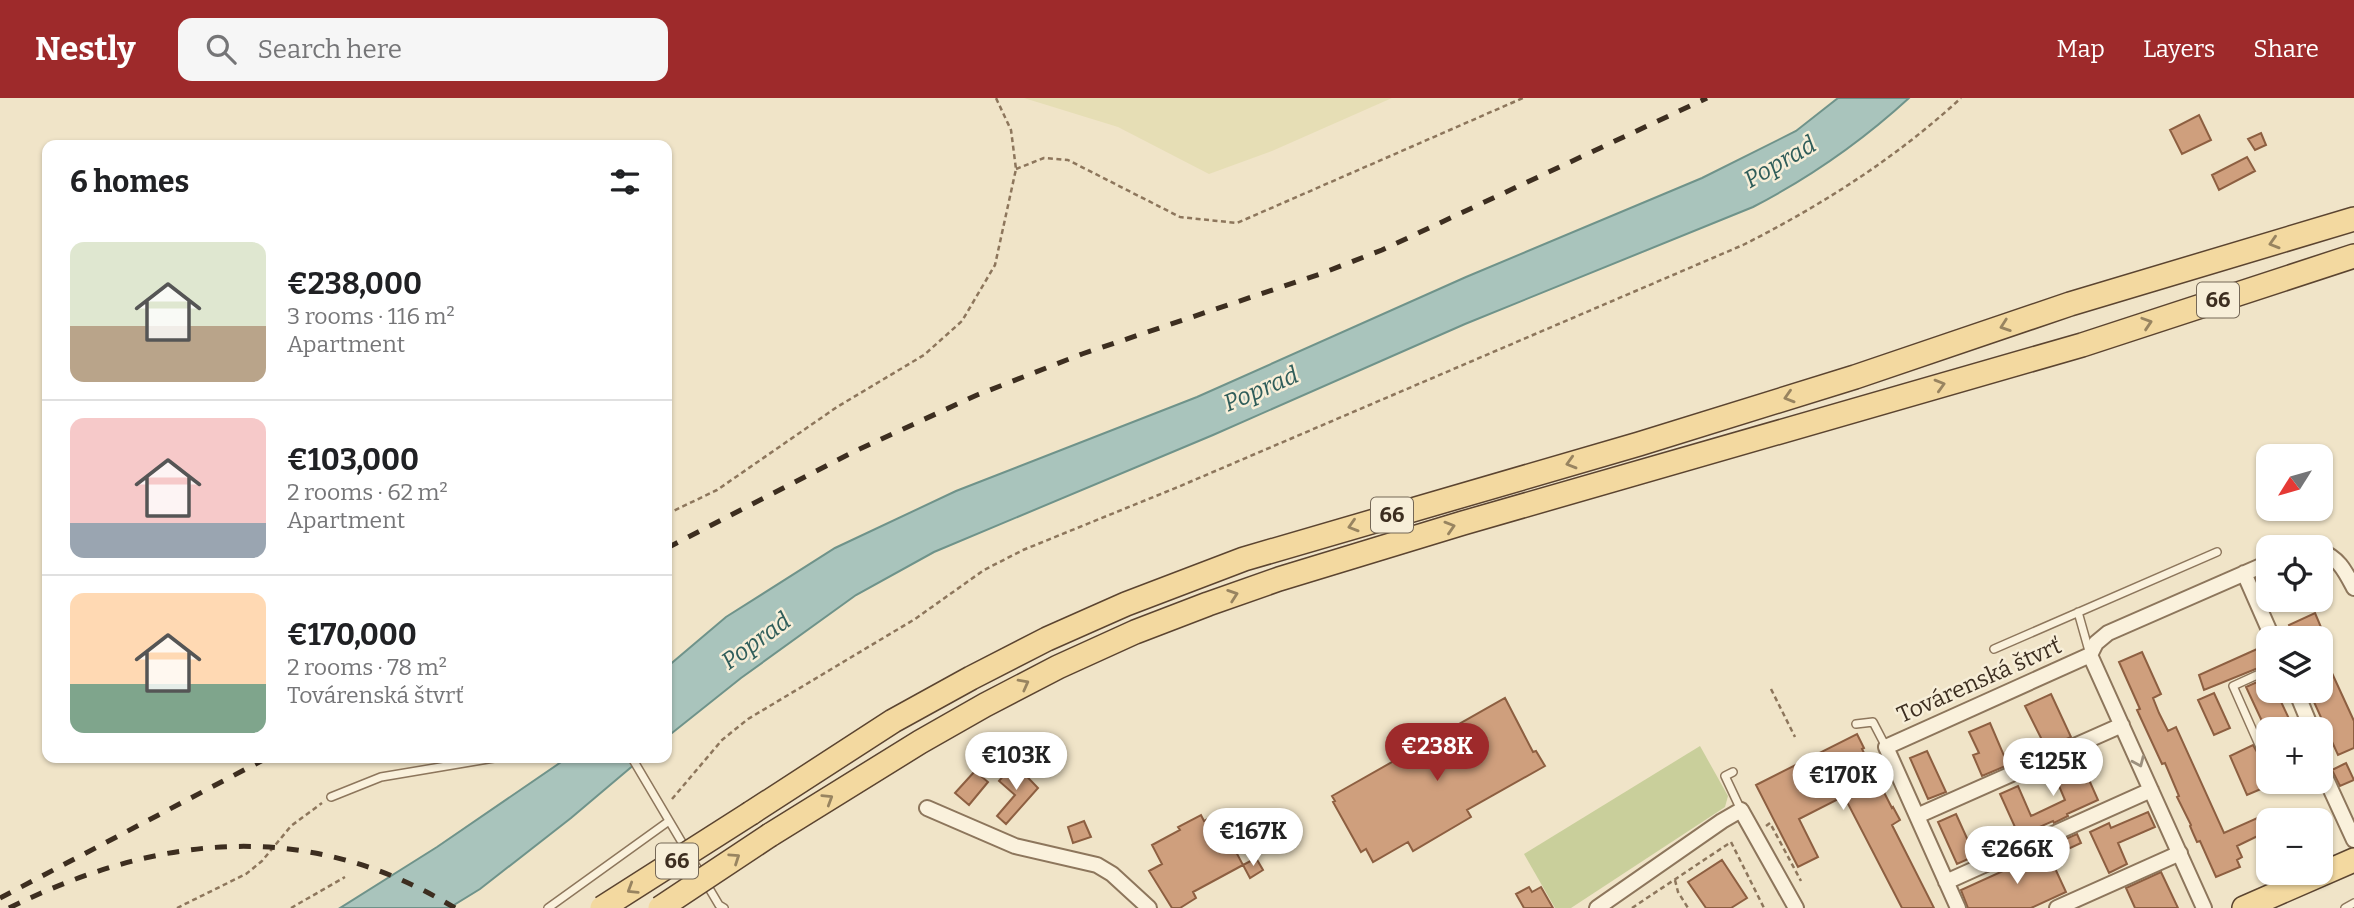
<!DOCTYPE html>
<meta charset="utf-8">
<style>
body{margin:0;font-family:Bitter,serif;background:#f6f6f6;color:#202124;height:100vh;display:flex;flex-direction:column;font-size:26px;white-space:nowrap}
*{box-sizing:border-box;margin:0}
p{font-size:23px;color:#757577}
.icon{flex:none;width:38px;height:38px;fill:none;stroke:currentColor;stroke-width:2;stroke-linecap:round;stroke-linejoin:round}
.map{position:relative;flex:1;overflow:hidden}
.side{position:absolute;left:42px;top:42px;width:630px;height:623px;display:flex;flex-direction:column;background:#fff;border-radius:14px;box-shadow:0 2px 5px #0004}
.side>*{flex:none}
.needle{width:46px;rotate:233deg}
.fabs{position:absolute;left:2256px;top:346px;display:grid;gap:14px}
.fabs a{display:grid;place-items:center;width:77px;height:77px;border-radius:14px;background:#fff;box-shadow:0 2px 5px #0004;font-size:35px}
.price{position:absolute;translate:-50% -60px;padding:0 16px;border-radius:24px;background:#fff;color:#222;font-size:23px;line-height:46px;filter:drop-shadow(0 2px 4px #0008)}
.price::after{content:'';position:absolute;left:50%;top:42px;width:21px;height:16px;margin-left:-10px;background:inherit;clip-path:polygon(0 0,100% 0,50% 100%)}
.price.selected{background:#9e2a2b;color:#fff}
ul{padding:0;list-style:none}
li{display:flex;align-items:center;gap:21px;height:175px;padding:0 28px}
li+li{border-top:2px solid #e0e0e0}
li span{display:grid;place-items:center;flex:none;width:196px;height:140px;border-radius:14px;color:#555}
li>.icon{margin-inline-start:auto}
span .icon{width:84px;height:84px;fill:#fffc;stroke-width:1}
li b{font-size:30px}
h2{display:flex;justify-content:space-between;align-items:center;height:84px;padding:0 28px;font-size:30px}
header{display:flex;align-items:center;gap:42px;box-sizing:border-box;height:98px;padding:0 35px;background:#9e2a2b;color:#fff}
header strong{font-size:33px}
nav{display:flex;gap:38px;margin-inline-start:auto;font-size:24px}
.search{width:490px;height:63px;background:#f6f6f6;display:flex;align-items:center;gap:18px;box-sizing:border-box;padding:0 24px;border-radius:14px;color:#757577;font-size:26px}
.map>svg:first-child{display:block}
</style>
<header>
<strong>Nestly</strong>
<div class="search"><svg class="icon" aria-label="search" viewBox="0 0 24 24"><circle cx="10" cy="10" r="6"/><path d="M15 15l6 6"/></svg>Search here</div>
<nav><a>Map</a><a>Layers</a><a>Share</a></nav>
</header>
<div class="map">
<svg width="2354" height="810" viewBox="0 0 2354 810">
<rect width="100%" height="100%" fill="#f0e4c8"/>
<path fill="#e6deb5" d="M1024,0H1392L1272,53L1209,76L1118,29Z"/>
<path fill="#c9cf9b" d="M1700,648L1728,698L1725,709L1571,810H1555L1524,756Z"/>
<path fill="#a9c4bc" stroke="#6f938a" stroke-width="2" d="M1838,0H1909C1861,44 1811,79 1753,109L1465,226L1213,337L934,454L856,497L741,580L667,639V569L726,519L835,450L956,393L1197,299L1466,179L1702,80L1796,33Z
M567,660H642L571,720L480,791L449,810H340L437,749Z"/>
<path fill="#cf9f7d" stroke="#8d5f41" stroke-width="2" d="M2199,17L2211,42L2182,56L2170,32Z
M2261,35L2266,47L2255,52L2248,41Z
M2247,59L2255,73L2219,92L2212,77Z
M2315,515L2323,534L2305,541H2295L2289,527Z
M2266,547L2268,549V566L2204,592L2199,577Z
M2320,549L2354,623V650L2338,657L2309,593H2320Z
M2142,554L2161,596L2153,600L2159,615L2168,633L2176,629L2224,735L2264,717L2268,726V733L2237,748L2242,759L2237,762L2240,769L2216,779L2200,743L2197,744L2193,735L2190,728L2191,727L2177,699L2179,698L2165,665L2162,666L2137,612L2140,611L2119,564Z
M2268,579V593H2276L2291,625L2276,632H2268V636L2246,589Z
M2214,595L2230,630L2214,637L2198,602Z
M2051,596L2071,639L2046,650L2025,608Z
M1505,600L1533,654L1536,653L1545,668L1467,712L1471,719L1413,753L1408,744L1373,764L1366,751L1361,754L1333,704L1335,703L1332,698Z
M1990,625L2008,667L1982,678L1973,657L1979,655L1969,634Z
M1857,636L1864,650L1862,651L1892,710L1893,709L1900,722L1892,727L1934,810H1902L1844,698L1799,721L1818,759L1798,769L1756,687Z
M2268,640V688L2247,697L2230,658L2253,647L2257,654H2263L2266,649L2264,642Z
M1927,653L1946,694L1928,701L1910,660Z
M2078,657L2098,702L2067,716L2068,718L2054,725L2053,723L2019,738L2000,696L2018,688L2031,718L2065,702L2051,669Z
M1014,665L1038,690L1006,726L997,718L1015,697L999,683Z
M2346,665L2354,682L2340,688L2332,672Z
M975,673L988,684L969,707L955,695Z
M2148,714L2155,729L2118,745L2127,766L2109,775L2090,734L2109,725L2111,730Z
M1216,716L1243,767L1193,794L1196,800L1180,810H1172L1149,773L1162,766L1152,747L1180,732L1178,729L1201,717L1204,723Z
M1956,716L1975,758L1957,766L1938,724Z
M1084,723L1091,739L1073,745L1068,729Z
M2077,736L2081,745L2066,752L2061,743Z
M2047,753L2066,794L2031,810H1968L1961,792Z
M1256,760L1263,772L1250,780L1243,767Z
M1722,762L1747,800L1731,810H1706L1688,784Z
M2161,774L2178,810H2135L2126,790Z
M1529,789L1532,794L1541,789L1553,810H1524L1516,796Z"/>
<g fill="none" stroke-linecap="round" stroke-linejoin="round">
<defs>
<path id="lane" d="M2078,514L2089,553
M1994,551L2217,454
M1856,626L1873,624L1886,649
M2260,649L2233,588L2268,572
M632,660L719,807L724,810
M1733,674L1725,678L1741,712
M331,699L381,679L494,660
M548,810L669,723
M2345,810L2354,805"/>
<path id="street" d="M2320,453C2339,460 2345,473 2354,490
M2244,475L2273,541
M2090,557L2204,810
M2090,557L2096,545L2108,535L2268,465
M2296,593L2312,632
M2320,668L2354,742
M927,710L1015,748L1097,767L1112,776L1149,810
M1917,718L2122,627
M1946,784L2151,692
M1597,810L1722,723L1741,712L1796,810
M1958,810L1886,649L2090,557
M2057,810L2180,755"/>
<path id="primary" d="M751,715L893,623L971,580L1047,541L1126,506L1244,461L1639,346L1855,279L2070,206L2354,121
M770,737L920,644L985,607L1058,569L1135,534L1208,506L1279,481L1463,425L2082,247L2354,158
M2244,810L2354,762"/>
</defs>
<use href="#lane" stroke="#8d765c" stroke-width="10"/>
<use href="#street" stroke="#8d765c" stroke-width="18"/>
<use href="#primary" stroke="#5b4430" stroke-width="26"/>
<path stroke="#8d765c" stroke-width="2.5" stroke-dasharray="5 3.5" stroke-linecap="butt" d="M1016,71L1044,60L1068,62L1180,119L1237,125L1523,0
M667,416L717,392L837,309L924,257L962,223L995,167L1016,71L1011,32L996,0
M1771,591L1795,639
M672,701L722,642L748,621L915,521L984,472L1023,452L1178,389L1743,147C1822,107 1896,60 1961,0
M1766,728L1770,725L1801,783
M1675,782L1678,794L1688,810
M177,810L246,776L262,763L291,728L322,705
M291,810L345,779
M1632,810L1731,744L1764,810"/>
<use href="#lane" stroke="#faf1dc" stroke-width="7"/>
<use href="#street" stroke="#faf1dc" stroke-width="14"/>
<use href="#primary" stroke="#f3d9a0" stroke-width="23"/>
<path stroke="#3d2e20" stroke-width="5" stroke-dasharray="12 12" stroke-linecap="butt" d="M667,450L853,354L977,297L1082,256L1320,176L1382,152L1707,0
M0,800L267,660
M9,810C159,736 307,720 455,810"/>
<defs>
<path id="primary-bridge" d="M602,810L751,715
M660,810L770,737"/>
</defs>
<use href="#primary-bridge" stroke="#5b4430" stroke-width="26" stroke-linecap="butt"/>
<use href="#primary-bridge" stroke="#f3d9a0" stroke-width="23"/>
</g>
<defs><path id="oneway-chevron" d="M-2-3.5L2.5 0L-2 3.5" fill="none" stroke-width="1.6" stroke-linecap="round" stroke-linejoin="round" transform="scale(1.75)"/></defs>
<g stroke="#988460">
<use href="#oneway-chevron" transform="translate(2274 145) rotate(163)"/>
<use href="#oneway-chevron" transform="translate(2147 225) rotate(-18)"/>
<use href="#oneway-chevron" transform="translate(2005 228) rotate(161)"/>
<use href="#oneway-chevron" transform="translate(1940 287) rotate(-16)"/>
<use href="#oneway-chevron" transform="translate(1789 299) rotate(163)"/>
<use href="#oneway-chevron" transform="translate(1571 365) rotate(164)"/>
<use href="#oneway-chevron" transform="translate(1353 428) rotate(163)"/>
<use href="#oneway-chevron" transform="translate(1450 429) rotate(-17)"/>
<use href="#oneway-chevron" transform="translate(1233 497) rotate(-19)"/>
<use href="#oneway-chevron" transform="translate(1024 586) rotate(-28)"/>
<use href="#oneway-chevron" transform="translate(828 701) rotate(-32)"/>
<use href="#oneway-chevron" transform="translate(735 760) rotate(-34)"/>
<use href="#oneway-chevron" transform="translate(632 791) rotate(148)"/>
</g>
<use stroke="#9c907e" href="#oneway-chevron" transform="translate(2139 664) rotate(66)"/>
<g text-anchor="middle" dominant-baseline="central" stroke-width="5" stroke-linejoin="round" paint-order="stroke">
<g fill="#f7eed8" stroke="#756857" stroke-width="2">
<rect x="2197" y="184.5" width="42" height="35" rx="5"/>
<rect x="1371" y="399.5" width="42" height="35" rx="5"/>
<rect x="656" y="745.5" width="42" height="35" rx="5"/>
</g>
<g font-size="21" font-weight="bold" fill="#3d2e20">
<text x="2218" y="202">66</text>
<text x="1392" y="417">66</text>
<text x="677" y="763">66</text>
</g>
<g font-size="23" fill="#3d2e20" stroke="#f7eed8">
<text transform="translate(1979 582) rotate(-24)">Továrenská štvrť</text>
</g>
<g font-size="24" font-style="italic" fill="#2f5d5a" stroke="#f7eed8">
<text transform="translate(1780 64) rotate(-30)">Poprad</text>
<text transform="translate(1261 291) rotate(-23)">Poprad</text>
<text transform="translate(756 543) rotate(-36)">Poprad</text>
</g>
</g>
</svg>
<div class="fabs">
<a><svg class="needle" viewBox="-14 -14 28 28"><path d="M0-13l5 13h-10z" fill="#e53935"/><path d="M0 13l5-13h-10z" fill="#757577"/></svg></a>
<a><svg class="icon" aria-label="locate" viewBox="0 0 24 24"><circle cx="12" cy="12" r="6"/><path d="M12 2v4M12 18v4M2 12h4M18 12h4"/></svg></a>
<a><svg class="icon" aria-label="layers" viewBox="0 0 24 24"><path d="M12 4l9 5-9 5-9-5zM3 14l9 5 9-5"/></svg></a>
<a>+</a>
<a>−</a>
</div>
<b class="price selected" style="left:1437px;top:685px">€238K</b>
<b class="price" style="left:1016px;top:694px">€103K</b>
<b class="price" style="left:2053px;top:700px">€125K</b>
<b class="price" style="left:1843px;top:714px">€170K</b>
<b class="price" style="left:1253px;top:770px">€167K</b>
<b class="price" style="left:2017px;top:788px">€266K</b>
<section class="side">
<h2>6 homes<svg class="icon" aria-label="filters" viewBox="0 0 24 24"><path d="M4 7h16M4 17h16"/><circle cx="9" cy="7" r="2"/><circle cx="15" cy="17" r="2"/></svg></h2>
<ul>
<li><span style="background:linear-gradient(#dfe7d0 60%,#b9a48a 0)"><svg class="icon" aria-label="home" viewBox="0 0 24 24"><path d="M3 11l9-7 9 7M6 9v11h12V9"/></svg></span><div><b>€238,000</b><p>3 rooms · 116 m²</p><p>Apartment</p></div></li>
<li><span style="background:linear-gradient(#f6c9c9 75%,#9aa5b1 0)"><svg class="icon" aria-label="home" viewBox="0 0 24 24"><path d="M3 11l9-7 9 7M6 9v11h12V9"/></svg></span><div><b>€103,000</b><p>2 rooms · 62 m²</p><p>Apartment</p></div></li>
<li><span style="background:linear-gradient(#ffd9b3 65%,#7fa58c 0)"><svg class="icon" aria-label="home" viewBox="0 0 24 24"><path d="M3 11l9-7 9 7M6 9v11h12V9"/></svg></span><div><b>€170,000</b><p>2 rooms · 78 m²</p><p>Továrenská štvrť</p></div></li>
</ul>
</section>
</div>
